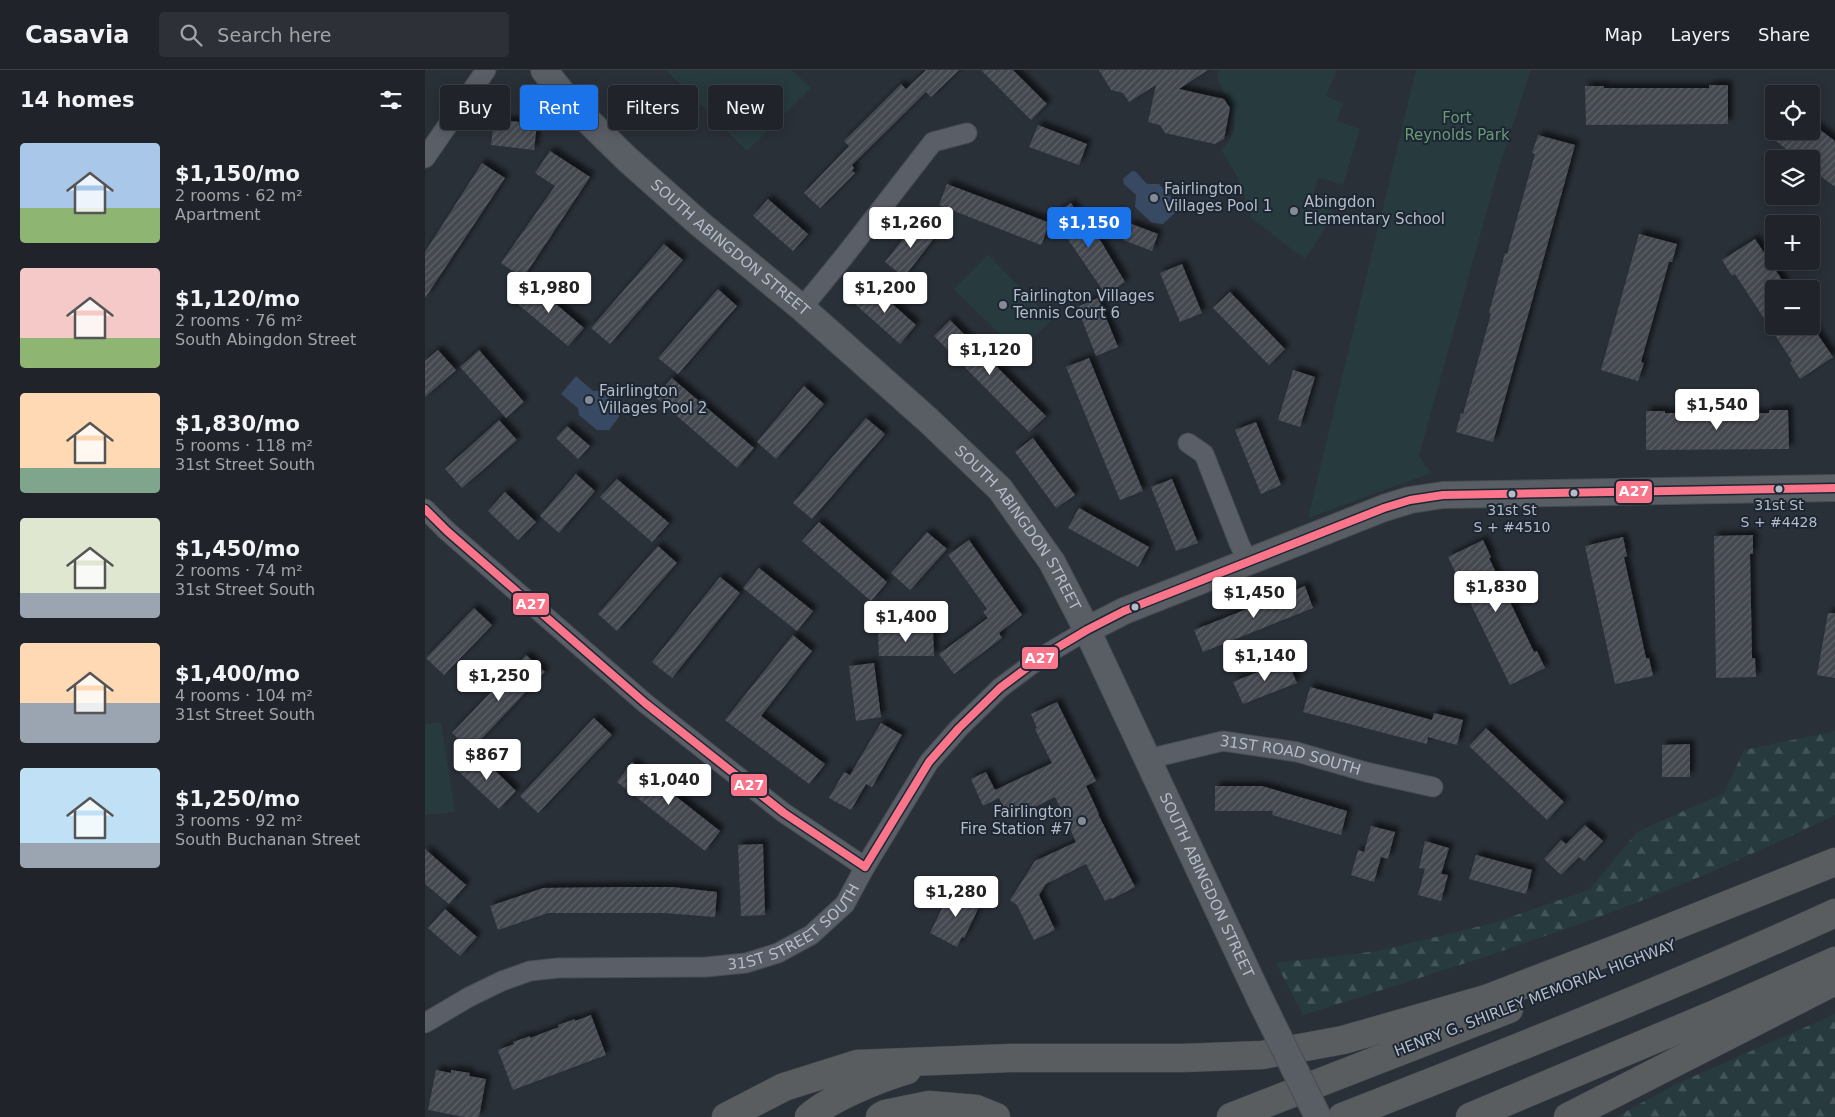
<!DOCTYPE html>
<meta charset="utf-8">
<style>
body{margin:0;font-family:"DejaVu Sans",sans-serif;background:#2d3036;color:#f1f3f6;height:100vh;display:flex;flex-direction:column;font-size:19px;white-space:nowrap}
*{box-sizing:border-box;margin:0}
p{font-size:16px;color:#a2a4a8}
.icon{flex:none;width:28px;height:28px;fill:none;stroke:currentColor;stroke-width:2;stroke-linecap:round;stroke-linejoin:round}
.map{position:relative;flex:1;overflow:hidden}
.details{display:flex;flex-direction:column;background:#20242a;width:425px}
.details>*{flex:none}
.banner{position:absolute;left:15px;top:15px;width:475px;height:45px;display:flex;gap:10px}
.fabs{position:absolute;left:1340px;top:15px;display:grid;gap:10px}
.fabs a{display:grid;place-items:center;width:55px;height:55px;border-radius:5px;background:#20242a;box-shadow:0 2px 12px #0003,0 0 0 1px #3d4147;font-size:25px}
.price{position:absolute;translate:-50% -42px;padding:0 11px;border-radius:5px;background:#fff;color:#222;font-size:16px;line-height:32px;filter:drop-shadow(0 1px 2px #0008)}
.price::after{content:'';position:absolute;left:50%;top:30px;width:15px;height:11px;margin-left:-8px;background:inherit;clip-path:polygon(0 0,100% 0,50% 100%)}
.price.active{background:#1a73e8;color:#fff}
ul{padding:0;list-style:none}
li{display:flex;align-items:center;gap:15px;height:125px;padding:0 20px}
li span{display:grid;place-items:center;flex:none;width:140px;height:100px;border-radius:5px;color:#555}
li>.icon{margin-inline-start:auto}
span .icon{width:60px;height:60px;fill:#fffc;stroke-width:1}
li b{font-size:21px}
h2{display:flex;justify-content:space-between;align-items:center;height:60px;padding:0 20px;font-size:21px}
.tag{padding:0 18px;border-radius:5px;background:#20242a;box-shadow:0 2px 12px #0003,0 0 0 1px #3d4147;font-size:18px;line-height:45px}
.tag.active{background:#1a73e8;color:#fff}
header{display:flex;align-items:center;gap:30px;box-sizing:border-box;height:70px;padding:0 25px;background:#20242a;border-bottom:1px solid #3d4147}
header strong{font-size:24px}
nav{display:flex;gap:28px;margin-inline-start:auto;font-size:18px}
.search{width:350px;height:45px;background:#2d3036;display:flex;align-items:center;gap:12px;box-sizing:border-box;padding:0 18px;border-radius:5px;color:#a2a4a8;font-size:19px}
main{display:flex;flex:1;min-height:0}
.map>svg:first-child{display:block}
</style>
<header>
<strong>Casavia</strong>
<div class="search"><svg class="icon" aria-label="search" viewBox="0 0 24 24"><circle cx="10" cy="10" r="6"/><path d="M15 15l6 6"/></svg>Search here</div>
<nav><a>Map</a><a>Layers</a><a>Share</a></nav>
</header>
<main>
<section class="details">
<h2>14 homes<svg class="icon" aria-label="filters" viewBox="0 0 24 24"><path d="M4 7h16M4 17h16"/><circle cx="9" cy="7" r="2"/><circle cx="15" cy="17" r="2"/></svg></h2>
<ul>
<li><span style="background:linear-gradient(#a9c7e8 65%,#8fb573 0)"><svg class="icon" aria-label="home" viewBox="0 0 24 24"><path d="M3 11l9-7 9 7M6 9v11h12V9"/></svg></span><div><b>$1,150/mo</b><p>2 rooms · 62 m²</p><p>Apartment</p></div></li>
<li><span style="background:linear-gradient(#f6c9c9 70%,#8fb573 0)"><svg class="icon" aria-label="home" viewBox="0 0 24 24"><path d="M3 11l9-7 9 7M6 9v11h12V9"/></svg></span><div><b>$1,120/mo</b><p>2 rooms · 76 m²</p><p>South Abingdon Street</p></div></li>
<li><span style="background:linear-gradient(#ffd9b3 75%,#7fa58c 0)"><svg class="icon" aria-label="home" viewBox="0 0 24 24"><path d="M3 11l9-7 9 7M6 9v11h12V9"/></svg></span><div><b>$1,830/mo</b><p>5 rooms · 118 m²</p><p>31st Street South</p></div></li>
<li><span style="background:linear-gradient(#dfe7d0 75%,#9aa5b1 0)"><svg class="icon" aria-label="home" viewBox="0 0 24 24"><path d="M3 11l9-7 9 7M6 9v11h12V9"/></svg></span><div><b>$1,450/mo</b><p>2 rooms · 74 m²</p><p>31st Street South</p></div></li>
<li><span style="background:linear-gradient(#ffd9b3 60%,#9aa5b1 0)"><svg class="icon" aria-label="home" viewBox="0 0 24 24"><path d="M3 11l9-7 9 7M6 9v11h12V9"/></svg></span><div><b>$1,400/mo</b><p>4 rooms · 104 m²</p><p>31st Street South</p></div></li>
<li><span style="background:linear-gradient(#bfe0f5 75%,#9aa5b1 0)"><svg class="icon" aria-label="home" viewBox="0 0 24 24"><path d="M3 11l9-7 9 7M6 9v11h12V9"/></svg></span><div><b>$1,250/mo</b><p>3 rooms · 92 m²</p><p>South Buchanan Street</p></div></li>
</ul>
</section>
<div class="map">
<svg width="1410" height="1047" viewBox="0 0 1410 1047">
<defs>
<pattern id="forest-firs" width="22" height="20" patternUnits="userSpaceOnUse" patternTransform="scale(1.25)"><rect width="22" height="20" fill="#273a3e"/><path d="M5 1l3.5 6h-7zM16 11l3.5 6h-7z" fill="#445559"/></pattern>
<pattern id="building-hatch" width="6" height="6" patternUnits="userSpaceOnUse" patternTransform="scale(1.25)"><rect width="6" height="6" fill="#444950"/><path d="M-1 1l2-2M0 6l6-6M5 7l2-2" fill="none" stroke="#5d6168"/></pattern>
<filter id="shadow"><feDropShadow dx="4.5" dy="-4.5" stdDeviation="2.5" flood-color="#0009"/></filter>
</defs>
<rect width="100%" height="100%" fill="#2a3038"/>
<path fill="url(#forest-firs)" d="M1410,661V745C1364,767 1319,788 1272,808C1144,862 1011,903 878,945L851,893L953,881L1068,853L1164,820L1212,762L1299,723L1319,680Z
M1410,944V1047H1191L1249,1015Z"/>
<path fill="#273a3e" d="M241,0H367L386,18L322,81Z
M794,0H912L901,26L918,33L912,51L935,59L918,115L893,108L886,131L910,143L880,189L826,148L813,108L796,80C799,76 804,72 806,67C816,47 802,27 792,10Z
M991,0H1106L1073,101L994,386L1006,403L883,448Z
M563,185L627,250L593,282L529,219Z
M16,652L30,742L0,745V654Z"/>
<path fill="#384963" d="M707,101L711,102L722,114H734L750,131V143L738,154L727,153L710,137L711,125L699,114L698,109Z
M151,306L168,321H175L192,336L194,347L184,360H172L154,345L153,338L136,324Z"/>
<path fill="url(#building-hatch)" filter="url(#shadow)" d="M501,0H534L506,27L501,22L427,95L429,98L427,101L430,103L395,138L379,123L424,76L419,71L476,14L481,19Z
M556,0H588L622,34L606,50Z
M674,0H783L754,19L799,29L805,38L799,69L790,74L740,63L735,55L723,52L731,15L704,32L698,23L686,20Z
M1284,15H1303V54L1161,55L1160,16H1179V18H1284Z
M69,49L112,54L109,80L66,75Z
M1386,53L1410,71V117L1386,99V89H1374L1338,61H1386Z
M613,55L662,74L654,95L604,77Z
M1113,65L1150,75L1068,372L1031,362L1036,343L1038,344L1066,244L1064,243L1080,183L1082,184L1110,84L1107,83Z
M125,81L165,107L98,208L76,193L130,116L110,103Z
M57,93L80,108L0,228V182Z
M522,114L625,153L616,175L514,135Z
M343,129L383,164L368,181L328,146Z
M646,133L662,157L664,155L677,173L700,212L681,225L627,146Z
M492,151L511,166L479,207L460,192Z
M704,153L733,164L727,181L698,170Z
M1214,164L1252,174L1247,192H1244L1216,292L1219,293L1213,311L1176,300Z
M1330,169L1363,219H1349V256H1387L1408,287L1375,309L1365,293L1367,291L1310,204L1307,206L1297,190Z
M239,174L258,190L185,274L166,258Z
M757,194L777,243L755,252L735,203Z
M105,212L159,258L143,276L89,231Z
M446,215L491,255L475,274L430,234Z
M293,219L312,236L253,304L233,288Z
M805,222L860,279L844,295L788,238Z
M673,228L693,277L671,286L652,237Z
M525,250L621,346L604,362L509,266Z
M13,280L31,300L0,327V291Z
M54,280L99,332L81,348L35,297Z
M664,288L718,421L695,430L641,297Z
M868,300L890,307L875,357L853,350Z
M247,308L329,378L312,398L230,327Z
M379,316L399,334L351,389L332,372Z
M1344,340H1363L1364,379L1221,380V341H1240V343H1344Z
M441,348L460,364L387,449L368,433Z
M74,350L92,370L37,418L20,399Z
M831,352L856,415L836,424L810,360Z
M142,356L165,376L153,389L131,368Z
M608,368L650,425L631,438L590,382Z
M151,404L170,421L134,463L115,446Z
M192,409L244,453L227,472L175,427Z
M747,409L773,473L751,481L726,417Z
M80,422L111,452L93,470L63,441Z
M654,438L724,477L713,497L643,458Z
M394,452L462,512L446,531L377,471Z
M502,462L522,479L485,520L466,503Z
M1328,465V484H1325L1327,588H1330L1331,607L1291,608L1289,466Z
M1198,467L1202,486L1199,487L1221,588H1224L1228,606L1190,614L1160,476Z
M544,470L597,545L574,563L577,568L529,604L514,584L563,548L558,542L562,539L523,485Z
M1058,470L1066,487L1064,488L1109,582L1112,581L1120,598L1085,615L1023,487Z
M233,476L252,493L192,561L173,544Z
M334,498L388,541L372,561L318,518Z
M295,507L315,523L247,608L227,592Z
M880,516L888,538L778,582L769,560Z
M49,538L67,555L19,605L1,588Z
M1403,543H1410V608L1392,605Z
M508,560L509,586H454L453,561Z
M368,565L387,581L336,646L400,694L384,714L300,650Z
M101,585L120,602L46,680L27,663Z
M862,590L872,613L818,634L808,612Z
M449,593L456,647L431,651L424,596Z
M885,617L1007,650L1009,643L1038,650L1032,675L1003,667L1002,674L878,642Z
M632,632L671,711L661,716L674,744H673L710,817L687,829L686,828L680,831L661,794L621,814L614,825L630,860L609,870L592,835L585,830L610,791L651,772L630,727L598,743L597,740L583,747L574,728L558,736L546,709L561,702L570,720L627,693L610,659L612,658L606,644Z
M169,648L187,665L113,743L95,726Z
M456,653L477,665L447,717L441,714L426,740L404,728L419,702L425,705Z
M1061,658L1139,732L1122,750L1044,676Z
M1265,674V707H1237V675Z
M51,682L91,721L74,739L33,701Z
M207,692L295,761L280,781L192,712Z
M790,716H837L922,741L916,765L847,745L848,741H790Z
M1160,755L1178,771L1159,791L1154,787L1136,805L1119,789L1136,770L1141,774Z
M946,756L970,762L963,789L956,787L949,812L926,805L933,780L939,782Z
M1000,771L1024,778L1016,804L1023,805L1016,831L993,825L1000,799L994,798Z
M338,774L340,845L316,846L313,775Z
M0,779L41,815L24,834L0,814Z
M1051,785L1107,800L1101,824L1044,809Z
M197,817H247L292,822L290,847L239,843H123L73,860L65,836L118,818Z
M530,819L556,833L539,868L537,867L532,877L505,863L522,828L524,829Z
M20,839L52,867L35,886L3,858Z
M166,945L181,985L88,1020L73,980L89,974L88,972L105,966V968L134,957L133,955L150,949V951Z
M11,1000L26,1003V1000L45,1003L44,1006L61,1009L54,1047H39L3,1040Z"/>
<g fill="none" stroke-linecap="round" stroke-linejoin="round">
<defs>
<g id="street">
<path d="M0,88L61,0"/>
<path d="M377,238L421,184L508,72L542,63"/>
<path d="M763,373L779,384L814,473L823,492"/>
<path d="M0,439L22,461L220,633L359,743L440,797"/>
<path id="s1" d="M723,689L798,671L872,682L941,702L1008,717"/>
<path id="s2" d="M0,953L44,927L77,911L105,901L133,898L281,897L321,893L353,883L386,865L420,834L440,797L504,692L534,658L575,618L615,588L662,560"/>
</g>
<g id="secondary">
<path id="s3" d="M119,0L145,33L202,89L275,154L377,238L503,350L575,419L627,492L662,560L835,929"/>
<path d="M662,560L699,541L959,438L985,430L1018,425L1410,418"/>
</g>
<path id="highway" d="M301,1047L359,1017L432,994L586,988H758L837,985L918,970L1061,929L1199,876L1410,792
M384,1047C405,1028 455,1008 482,1000
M455,1047L460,1044L504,1035L551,1039L571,1047
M806,1047L1084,939
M917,1047C1083,982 1248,917 1410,843
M1045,1047L1290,944L1410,891
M1143,1047L1410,911"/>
</defs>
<use href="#street" stroke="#484c53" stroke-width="21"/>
<use href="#secondary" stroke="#484c53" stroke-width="28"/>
<use href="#highway" stroke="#474c53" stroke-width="29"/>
<use href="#street" stroke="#5a5e66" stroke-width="19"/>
<use href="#secondary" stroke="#595d64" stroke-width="26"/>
<use href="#highway" stroke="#5a5d60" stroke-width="28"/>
<defs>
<path id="secondary-bridge" d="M835,929L893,1047"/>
</defs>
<use href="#secondary-bridge" stroke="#484c53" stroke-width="28" stroke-linecap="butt"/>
<use href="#secondary-bridge" stroke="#595d64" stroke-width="26"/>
<defs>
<path id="bus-1" d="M0,439L22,461L220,633L359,743L440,797
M440,797L504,692L534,658L575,618L615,588L662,560L699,541L959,438L985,430L1018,425L1410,418"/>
</defs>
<use href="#bus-1" stroke="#1d2633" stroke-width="11"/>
<use href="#bus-1" stroke="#fa758a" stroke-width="8"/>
</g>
<g fill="#848b96" stroke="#1d2633" stroke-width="2">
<circle cx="729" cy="128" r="5"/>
<circle cx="869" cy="141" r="5"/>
<circle cx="578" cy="235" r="5"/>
<circle cx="164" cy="330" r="5"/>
<circle cx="657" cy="751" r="5"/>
</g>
<g fill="#b4bcc9" stroke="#1d2633" stroke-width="2">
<circle cx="1354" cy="419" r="4.5"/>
<circle cx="1149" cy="423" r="4.5"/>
<circle cx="1087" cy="424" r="4.5"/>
<circle cx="710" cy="537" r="4.5"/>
</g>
<g text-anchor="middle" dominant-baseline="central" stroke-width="4" stroke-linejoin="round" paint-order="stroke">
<g font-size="14" fill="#b4bcc9" stroke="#1d2633">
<text x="1354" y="435">31st St<tspan x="1354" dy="17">S + #4428</tspan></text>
<text x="1087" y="440">31st St<tspan x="1087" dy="17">S + #4510</tspan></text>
</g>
<g font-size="15" fill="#6b9a76" stroke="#1d2633">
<text x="1032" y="48">Fort<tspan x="1032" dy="17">Reynolds Park</tspan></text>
</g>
<g font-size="15" fill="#b4bcc9" stroke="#1d2633" text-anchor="start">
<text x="739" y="119">Fairlington<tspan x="739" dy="17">Villages Pool 1</tspan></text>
<text x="879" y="132">Abingdon<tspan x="879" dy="17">Elementary School</tspan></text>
<text x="588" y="226">Fairlington Villages<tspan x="588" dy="17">Tennis Court 6</tspan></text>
<text x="174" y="321">Fairlington<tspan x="174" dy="17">Villages Pool 2</tspan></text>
<text x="647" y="742" text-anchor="end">Fairlington<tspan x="647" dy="17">Fire Station #7</tspan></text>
</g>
<g font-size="15" fill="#b4bcc9" stroke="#1d2633">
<text stroke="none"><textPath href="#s3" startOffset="258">SOUTH ABINGDON STREET</textPath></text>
<text stroke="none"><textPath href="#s3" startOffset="662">SOUTH ABINGDON STREET</textPath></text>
<text stroke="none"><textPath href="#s1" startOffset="146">31ST ROAD SOUTH</textPath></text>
<text stroke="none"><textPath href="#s3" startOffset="1068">SOUTH ABINGDON STREET</textPath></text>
<text stroke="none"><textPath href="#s2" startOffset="394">31ST STREET SOUTH</textPath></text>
<text transform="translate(1110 928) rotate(-21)">HENRY G. SHIRLEY MEMORIAL HIGHWAY</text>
</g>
</g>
<g stroke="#1d2633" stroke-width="2">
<rect x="1190" y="410" width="38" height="24" rx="5" fill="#fa758a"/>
<rect x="87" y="522" width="38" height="24" rx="5" fill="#fa758a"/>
<rect x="596" y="576" width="38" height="24" rx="5" fill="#fa758a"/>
<rect x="305" y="703" width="38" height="24" rx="5" fill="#fa758a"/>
</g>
<g font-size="14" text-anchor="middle" font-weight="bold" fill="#fff">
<text x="1209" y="426">A27</text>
<text x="106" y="539">A27</text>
<text x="615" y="593">A27</text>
<text x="324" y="720">A27</text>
</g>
</svg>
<div class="fabs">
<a><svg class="icon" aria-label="locate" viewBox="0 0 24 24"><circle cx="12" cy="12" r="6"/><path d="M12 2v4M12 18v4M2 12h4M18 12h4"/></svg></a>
<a><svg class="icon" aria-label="layers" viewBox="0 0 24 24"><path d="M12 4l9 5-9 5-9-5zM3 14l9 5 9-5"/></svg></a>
<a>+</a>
<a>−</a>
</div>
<b class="price" style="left:486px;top:179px">$1,260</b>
<b class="price active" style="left:664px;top:179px">$1,150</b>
<b class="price" style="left:124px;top:244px">$1,980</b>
<b class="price" style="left:460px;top:244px">$1,200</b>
<b class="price" style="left:565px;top:306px">$1,120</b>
<b class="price" style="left:1292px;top:361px">$1,540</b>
<b class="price" style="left:1071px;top:543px">$1,830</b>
<b class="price" style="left:829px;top:549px">$1,450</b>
<b class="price" style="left:481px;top:573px">$1,400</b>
<b class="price" style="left:840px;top:612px">$1,140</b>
<b class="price" style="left:74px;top:632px">$1,250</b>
<b class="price" style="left:62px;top:711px">$867</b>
<b class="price" style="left:244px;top:736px">$1,040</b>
<b class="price" style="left:531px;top:848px">$1,280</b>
<div class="banner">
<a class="tag">Buy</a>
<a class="tag active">Rent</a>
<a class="tag">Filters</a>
<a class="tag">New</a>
</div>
</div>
</main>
